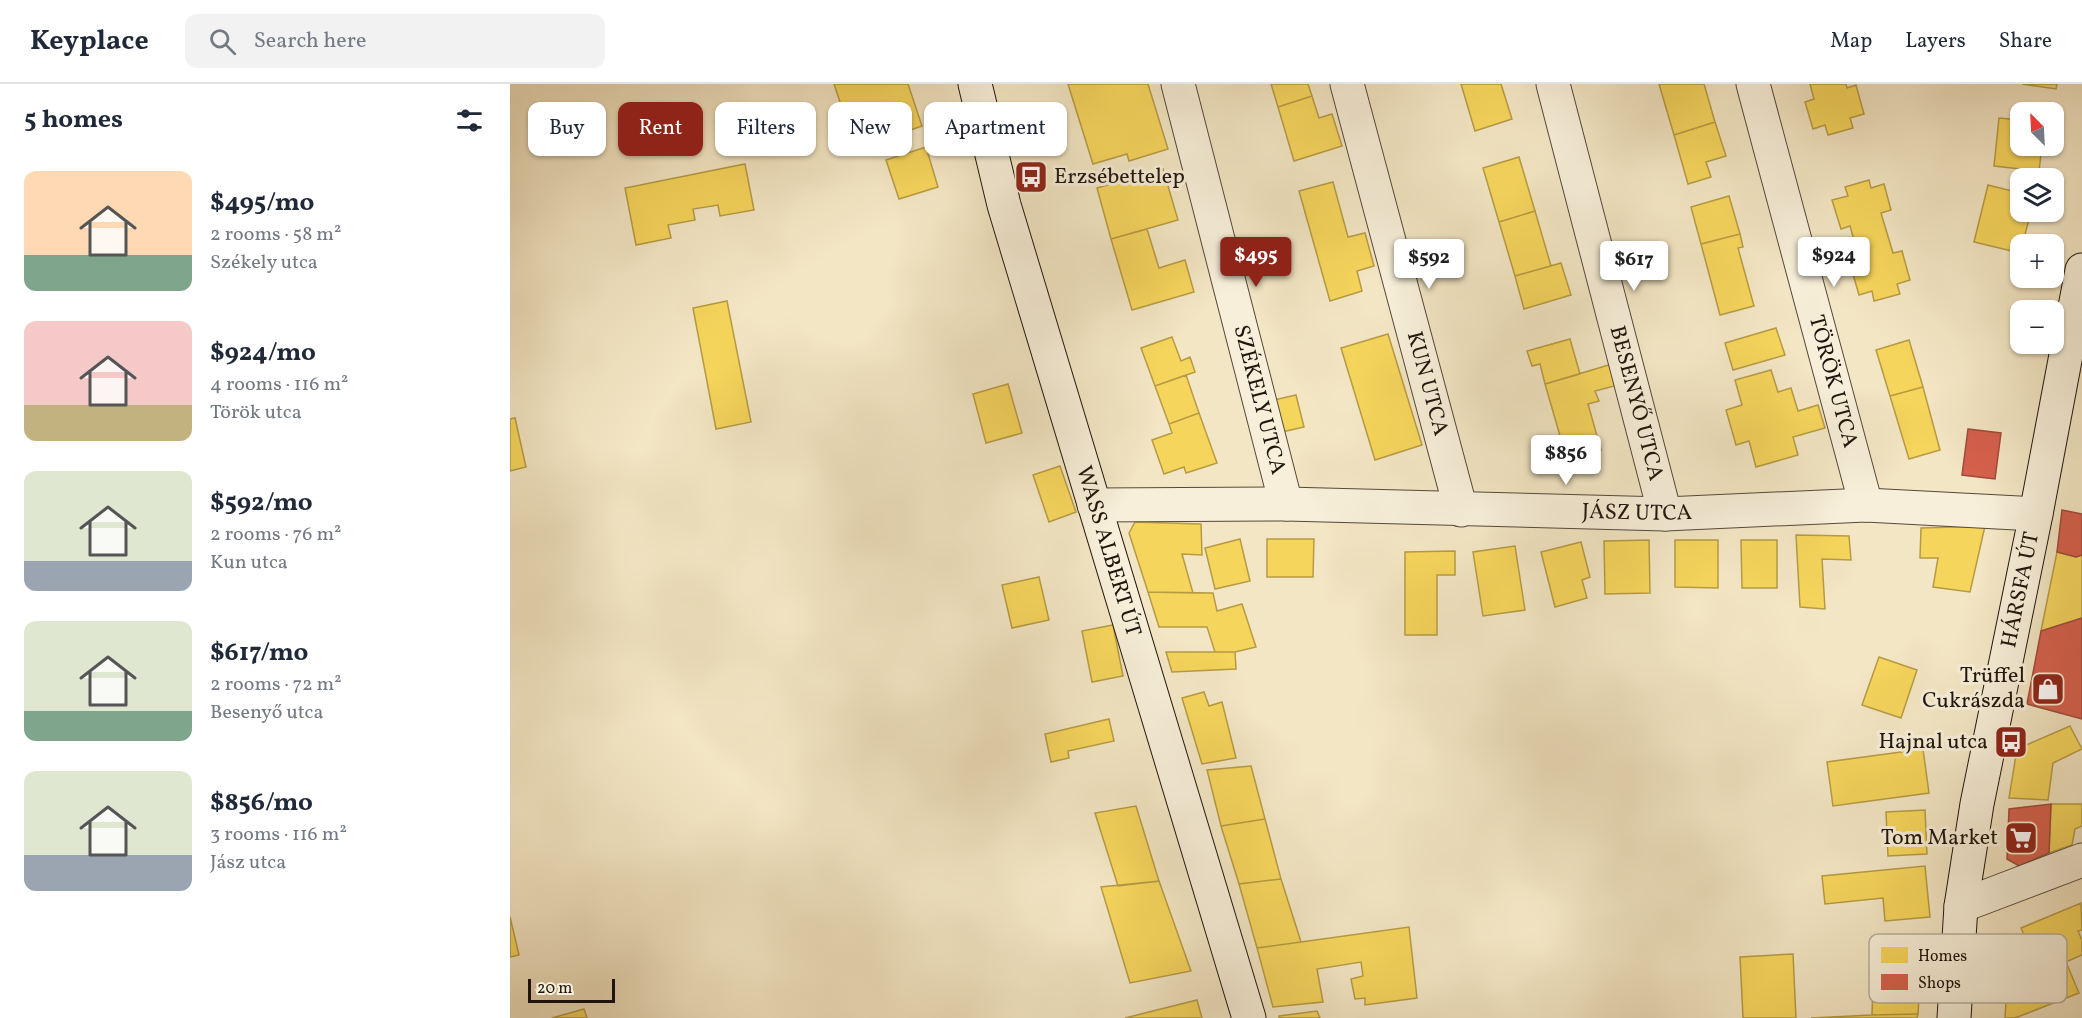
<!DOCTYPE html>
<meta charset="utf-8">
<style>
body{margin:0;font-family:Vollkorn,serif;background:#f2f2f3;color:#1f2937;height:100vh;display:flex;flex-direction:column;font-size:22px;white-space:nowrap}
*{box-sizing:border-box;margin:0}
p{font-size:20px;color:#747a83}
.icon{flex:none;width:33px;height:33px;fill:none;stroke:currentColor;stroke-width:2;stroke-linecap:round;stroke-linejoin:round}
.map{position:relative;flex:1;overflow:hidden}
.panel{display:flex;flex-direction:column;background:#fff;width:510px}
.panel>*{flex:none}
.guide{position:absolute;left:18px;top:18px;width:570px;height:54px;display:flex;gap:12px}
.needle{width:39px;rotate:336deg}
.buttons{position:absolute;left:1500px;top:18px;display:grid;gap:12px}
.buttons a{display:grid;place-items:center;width:54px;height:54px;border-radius:12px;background:#fff;box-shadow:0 2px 4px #0004;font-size:30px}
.scale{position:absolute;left:18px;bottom:15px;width:87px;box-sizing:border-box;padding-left:6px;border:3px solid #20150d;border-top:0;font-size:16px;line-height:21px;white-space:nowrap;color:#20150d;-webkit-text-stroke:4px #f7efd9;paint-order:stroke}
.price{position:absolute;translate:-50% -51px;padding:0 14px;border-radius:6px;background:#fff;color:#222;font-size:20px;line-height:39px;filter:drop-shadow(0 2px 3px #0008)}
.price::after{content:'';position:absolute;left:50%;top:36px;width:18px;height:14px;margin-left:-9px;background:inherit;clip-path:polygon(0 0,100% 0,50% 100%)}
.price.selected{background:#8f2418;color:#fff}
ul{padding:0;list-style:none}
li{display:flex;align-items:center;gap:18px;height:150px;padding:0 24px}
li span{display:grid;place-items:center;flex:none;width:168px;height:120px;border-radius:12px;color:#555}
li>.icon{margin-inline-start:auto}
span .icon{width:72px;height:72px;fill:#fffc;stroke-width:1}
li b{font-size:26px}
h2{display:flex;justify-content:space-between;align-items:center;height:72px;padding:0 24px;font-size:26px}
.tag{padding:0 21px;border-radius:12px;background:#fff;box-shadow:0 2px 4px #0004;font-size:21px;line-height:54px}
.tag.selected{background:#8f2418;color:#fff}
header{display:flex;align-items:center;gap:36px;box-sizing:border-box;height:84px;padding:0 30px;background:#fff;border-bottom:2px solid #e0e1e3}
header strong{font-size:28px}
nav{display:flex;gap:33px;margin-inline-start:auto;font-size:21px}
.search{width:420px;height:54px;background:#f2f2f3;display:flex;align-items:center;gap:15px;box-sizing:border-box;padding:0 21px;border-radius:12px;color:#747a83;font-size:22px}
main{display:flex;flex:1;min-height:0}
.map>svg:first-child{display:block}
</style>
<header>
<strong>Keyplace</strong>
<div class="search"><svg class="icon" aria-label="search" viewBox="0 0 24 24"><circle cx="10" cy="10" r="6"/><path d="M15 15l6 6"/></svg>Search here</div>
<nav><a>Map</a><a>Layers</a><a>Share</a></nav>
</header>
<main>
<section class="panel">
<h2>5 homes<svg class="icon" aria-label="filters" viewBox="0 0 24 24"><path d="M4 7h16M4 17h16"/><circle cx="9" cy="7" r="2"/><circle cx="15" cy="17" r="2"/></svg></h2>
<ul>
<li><span style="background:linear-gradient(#ffd9b3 70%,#7fa58c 0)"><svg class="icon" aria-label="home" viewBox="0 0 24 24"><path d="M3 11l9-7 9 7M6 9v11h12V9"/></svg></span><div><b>$495/mo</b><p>2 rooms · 58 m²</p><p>Székely utca</p></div></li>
<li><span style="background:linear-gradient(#f6c9c9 70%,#c2b280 0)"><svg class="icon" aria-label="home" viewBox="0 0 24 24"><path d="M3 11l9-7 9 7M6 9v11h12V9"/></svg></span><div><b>$924/mo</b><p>4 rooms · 116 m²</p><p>Török utca</p></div></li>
<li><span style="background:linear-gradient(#dfe7d0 75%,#9aa5b1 0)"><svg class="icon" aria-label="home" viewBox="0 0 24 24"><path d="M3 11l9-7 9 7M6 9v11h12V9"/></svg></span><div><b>$592/mo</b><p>2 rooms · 76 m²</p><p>Kun utca</p></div></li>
<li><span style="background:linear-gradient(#dfe7d0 75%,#7fa58c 0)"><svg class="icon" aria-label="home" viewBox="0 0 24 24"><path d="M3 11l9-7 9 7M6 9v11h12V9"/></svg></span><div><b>$617/mo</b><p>2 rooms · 72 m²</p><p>Besenyő utca</p></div></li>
<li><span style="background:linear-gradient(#dfe7d0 70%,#9aa5b1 0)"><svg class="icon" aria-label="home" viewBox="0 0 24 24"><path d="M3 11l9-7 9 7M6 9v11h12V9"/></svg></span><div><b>$856/mo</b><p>3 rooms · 116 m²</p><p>Jász utca</p></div></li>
</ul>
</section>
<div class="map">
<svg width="1572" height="934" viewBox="0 0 1572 934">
<rect width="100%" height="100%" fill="#f3e6c4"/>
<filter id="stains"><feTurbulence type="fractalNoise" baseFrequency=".00333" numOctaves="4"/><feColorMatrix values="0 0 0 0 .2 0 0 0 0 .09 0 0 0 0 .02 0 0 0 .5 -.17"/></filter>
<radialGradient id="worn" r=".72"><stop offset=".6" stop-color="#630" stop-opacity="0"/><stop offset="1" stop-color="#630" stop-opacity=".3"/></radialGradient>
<path fill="#f6d55c" stroke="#b69b44" stroke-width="1.5" d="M324,0H398L412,42L366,58L353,20L333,27Z
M558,0H638L658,65L619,77L617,70L583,80Z
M761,0H798L802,12L768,23Z
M951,0H991L1002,35L965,47Z
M1149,0H1194L1205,38L1164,51Z
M1300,0H1336L1337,4L1346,1L1354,30L1340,34L1343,44L1318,51L1315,41L1303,45L1295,18L1304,15Z
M1512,0H1547L1546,5Z
M802,12L809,34L822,30L832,62L784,77L768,23Z
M1489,34L1510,36V62H1532L1529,87L1484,82Z
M1205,38L1216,72L1196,78L1201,93L1178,100L1164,51Z
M416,63L428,103L389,115L376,76Z
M1009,73L1025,127L989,138L973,84Z
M235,80L244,126L210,132L208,121L183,125L185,136L158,141L161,154L126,161L115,104Z
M653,85L668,136L601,155L587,104Z
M1359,96L1361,104L1374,100L1381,126L1371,129L1383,169L1392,167L1400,196L1387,200L1390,210L1364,217L1362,207L1349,211L1341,183L1351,181L1340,142L1331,145L1322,116L1338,112L1335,103Z
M823,98L838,153L855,149L864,182L847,187L852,207L820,217L789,107Z
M1478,101L1510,109V128H1521L1510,169L1464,158Z
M1219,112L1230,150L1191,160L1181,123Z
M1025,127L1041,182L1005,192L989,138Z
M637,145L649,184L675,176L684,208L622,226L601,155Z
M1230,150L1233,163L1228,164L1244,222L1210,231L1191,160Z
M1051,179L1061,211L1014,225L1005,192Z
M217,217L241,338L206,345L183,224Z
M1266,244L1275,271L1223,286L1215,259Z
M878,250L912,361L865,376L831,264Z
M662,253L671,277L680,273L685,288L645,302L631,264Z
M1060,255L1070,290L1035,300L1030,280L1022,282L1017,267Z
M1399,256L1413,303L1380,312L1366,266Z
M1102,280L1108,301L1085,307L1089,317L1078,320L1091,366L1057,376L1035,300Z
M1261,286L1268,308L1281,304L1288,327L1308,321L1315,344L1283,353L1288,371L1246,383L1239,357L1226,361L1216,326L1232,321L1225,296Z
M676,291L689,329L659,340L645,302Z
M498,300L512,349L476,359L463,310Z
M1413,303L1430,366L1399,375L1380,312Z
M786,311L794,343L772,348L764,316Z
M689,329L707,379L676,389L674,383L654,390L642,356L662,349L659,340Z
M5,334L16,383L0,387V335Z
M550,382L566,428L539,438L523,391Z
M625,438L691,440L692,471L672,470L683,509L638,508L619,449Z
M1475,442L1460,508L1423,503L1428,474H1410L1411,444Z
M1286,451L1339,452L1341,476L1312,475L1315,525L1290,523Z
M730,455L740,497L705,505L695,464Z
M757,455H804L803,493H757Z
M1139,456L1140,509L1095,510L1094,457Z
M1165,456H1208V504L1165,503Z
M1231,456H1267V504H1232Z
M1071,458L1080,493L1072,496L1077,514L1045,523L1031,468Z
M1005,462L1015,526L973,532L963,468Z
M945,467V491H927V551H895V468Z
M1547,468L1566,473L1572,471V534L1531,547Z
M529,493L539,536L502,544L492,501Z
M638,508L703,509L707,527L732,520L746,563L725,568H705L697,543H649Z
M603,541L613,592L582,598L572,547Z
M656,568H725L726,585L662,588Z
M1369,573L1407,586L1391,634L1352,621Z
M694,608L699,622L712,618L726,674L692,680L672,614Z
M599,635L604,657L558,667L559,674L541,678L535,650Z
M1560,642L1572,665L1543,679L1538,716L1499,714L1507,665Z
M1413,665L1419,709L1323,722L1317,678Z
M741,682L755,735L711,742L697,686Z
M1541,720H1572V742L1565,745L1562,761L1539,769Z
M626,722L649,797L608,802L585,729Z
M1415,726L1417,770L1378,772L1376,728Z
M755,735L771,795L729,800L711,742Z
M1415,782L1420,833L1375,837L1373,814L1315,820L1312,792Z
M771,795L791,858L747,864L729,800Z
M649,797L681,887L620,899L591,803Z
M1571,819L1572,846L1568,847L1572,856V871L1556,878L1547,856L1521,867L1511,844Z
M0,833L9,871L0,873Z
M899,843L907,914L855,921V914L845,915L841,895L853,892L851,878L807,885L813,918L763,923L747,864Z
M1364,867L1412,868L1408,930L1362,931Z
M1283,870L1286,934H1233L1230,873Z
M1556,878L1569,909L1505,934H1495L1497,900Z
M687,916L692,934H615Z
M74,925L77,934H42Z
M807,927L810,934H769V932Z
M1408,930L1407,934H1301L1362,931Z"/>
<path fill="#d6604d" stroke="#9f4a3a" stroke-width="1.5" d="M1458,345L1491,349L1485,395L1452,391Z
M1552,426L1572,430V471L1566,473L1547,468Z
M1572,534V635L1517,620L1531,547Z
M1541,720L1539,769L1509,782L1497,775L1499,725Z"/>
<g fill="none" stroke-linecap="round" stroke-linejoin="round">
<defs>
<g id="street">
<path id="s1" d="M668,0L776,420"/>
<path id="s2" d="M837,0L951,426"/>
<path id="s3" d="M1043,0L1155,430"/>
<path id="s4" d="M1243,0L1356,421"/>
<path id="s5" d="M584,421L776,420L1155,430L1356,421L1526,430"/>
<path d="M1451,822L1572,776"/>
</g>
<g id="secondary">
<path id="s6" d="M465,0L494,121L739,934"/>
<path id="s7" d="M1444,934L1451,822L1467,720L1526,430L1572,186"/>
</g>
</defs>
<use href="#street" stroke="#55493b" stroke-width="35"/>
<use href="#secondary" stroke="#20150d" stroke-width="35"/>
<use href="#street" stroke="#f7efd9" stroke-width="33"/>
<use href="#secondary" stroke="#f7efd9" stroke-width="33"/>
</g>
<defs>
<symbol id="bus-square" viewBox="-11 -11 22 22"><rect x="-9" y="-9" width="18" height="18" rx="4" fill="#8f2418" stroke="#f7efd9"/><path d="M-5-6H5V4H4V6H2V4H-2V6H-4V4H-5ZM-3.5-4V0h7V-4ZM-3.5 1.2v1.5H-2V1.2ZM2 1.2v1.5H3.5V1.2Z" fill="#fff"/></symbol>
<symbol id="shop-square" viewBox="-11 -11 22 22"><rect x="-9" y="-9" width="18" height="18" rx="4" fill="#8f2418" stroke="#f7efd9"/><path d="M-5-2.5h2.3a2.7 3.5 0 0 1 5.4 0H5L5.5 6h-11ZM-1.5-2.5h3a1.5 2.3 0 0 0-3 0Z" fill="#fff"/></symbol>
<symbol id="supermarket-square" viewBox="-11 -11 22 22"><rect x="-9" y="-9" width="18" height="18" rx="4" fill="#8f2418" stroke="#f7efd9"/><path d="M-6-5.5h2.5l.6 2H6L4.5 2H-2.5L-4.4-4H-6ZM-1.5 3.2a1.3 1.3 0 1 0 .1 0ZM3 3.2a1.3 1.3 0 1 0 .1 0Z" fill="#fff"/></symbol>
</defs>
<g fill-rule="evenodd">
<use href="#bus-square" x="502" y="74" width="38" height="38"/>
<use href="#shop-square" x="1519" y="586" width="38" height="38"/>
<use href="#bus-square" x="1482" y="639" width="38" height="38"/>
<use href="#supermarket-square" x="1492" y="735" width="38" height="38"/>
</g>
<g text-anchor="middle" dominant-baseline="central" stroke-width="6" stroke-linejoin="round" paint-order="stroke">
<g font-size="22" fill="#20150d" stroke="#f7efd9" text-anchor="end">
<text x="544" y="93" text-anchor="start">Erzsébettelep</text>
<text x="1515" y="592">Trüffel<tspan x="1515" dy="25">Cukrászda</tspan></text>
<text x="1478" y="658">Hajnal utca</text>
<text x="1488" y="754">Tom Market</text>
</g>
<g font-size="22" fill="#20150d" stroke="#f7efd9">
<text stroke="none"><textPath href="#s4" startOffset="308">TÖRÖK UTCA</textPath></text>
<text stroke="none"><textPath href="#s2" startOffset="310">KUN UTCA</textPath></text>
<text stroke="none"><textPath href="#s1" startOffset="326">SZÉKELY UTCA</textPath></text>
<text stroke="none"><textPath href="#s3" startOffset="330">BESENYŐ UTCA</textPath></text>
<text stroke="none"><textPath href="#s5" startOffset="543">JÁSZ UTCA</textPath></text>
<text stroke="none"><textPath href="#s6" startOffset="486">WASS ALBERT ÚT</textPath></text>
<text stroke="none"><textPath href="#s7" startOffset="434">HÁRSFA ÚT</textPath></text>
</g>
</g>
<rect x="1359" y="850" width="198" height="69" rx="9" fill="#f7efd9" stroke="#b6ae9c" stroke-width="1.5"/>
<rect x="1371" y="863" width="27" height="16" fill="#f6d55c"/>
<rect x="1371" y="890" width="27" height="16" fill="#d6604d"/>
<g font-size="16" fill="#20150d">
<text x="1408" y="877">Homes</text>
<text x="1408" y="904">Shops</text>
</g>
<rect width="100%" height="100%" filter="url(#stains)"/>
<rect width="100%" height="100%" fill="url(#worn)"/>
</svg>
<div class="buttons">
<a><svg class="needle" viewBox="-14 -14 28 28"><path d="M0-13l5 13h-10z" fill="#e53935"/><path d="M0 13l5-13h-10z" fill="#747a83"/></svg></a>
<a><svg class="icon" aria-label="layers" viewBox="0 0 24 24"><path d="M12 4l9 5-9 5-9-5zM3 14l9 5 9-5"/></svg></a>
<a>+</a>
<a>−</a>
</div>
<div class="scale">20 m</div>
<b class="price selected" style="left:746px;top:204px">$495</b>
<b class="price" style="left:1324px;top:204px">$924</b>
<b class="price" style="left:919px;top:206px">$592</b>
<b class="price" style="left:1124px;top:208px">$617</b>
<b class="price" style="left:1056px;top:402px">$856</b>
<div class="guide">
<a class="tag">Buy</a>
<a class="tag selected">Rent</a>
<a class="tag">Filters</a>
<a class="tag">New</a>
<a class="tag">Apartment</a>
</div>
</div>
</main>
